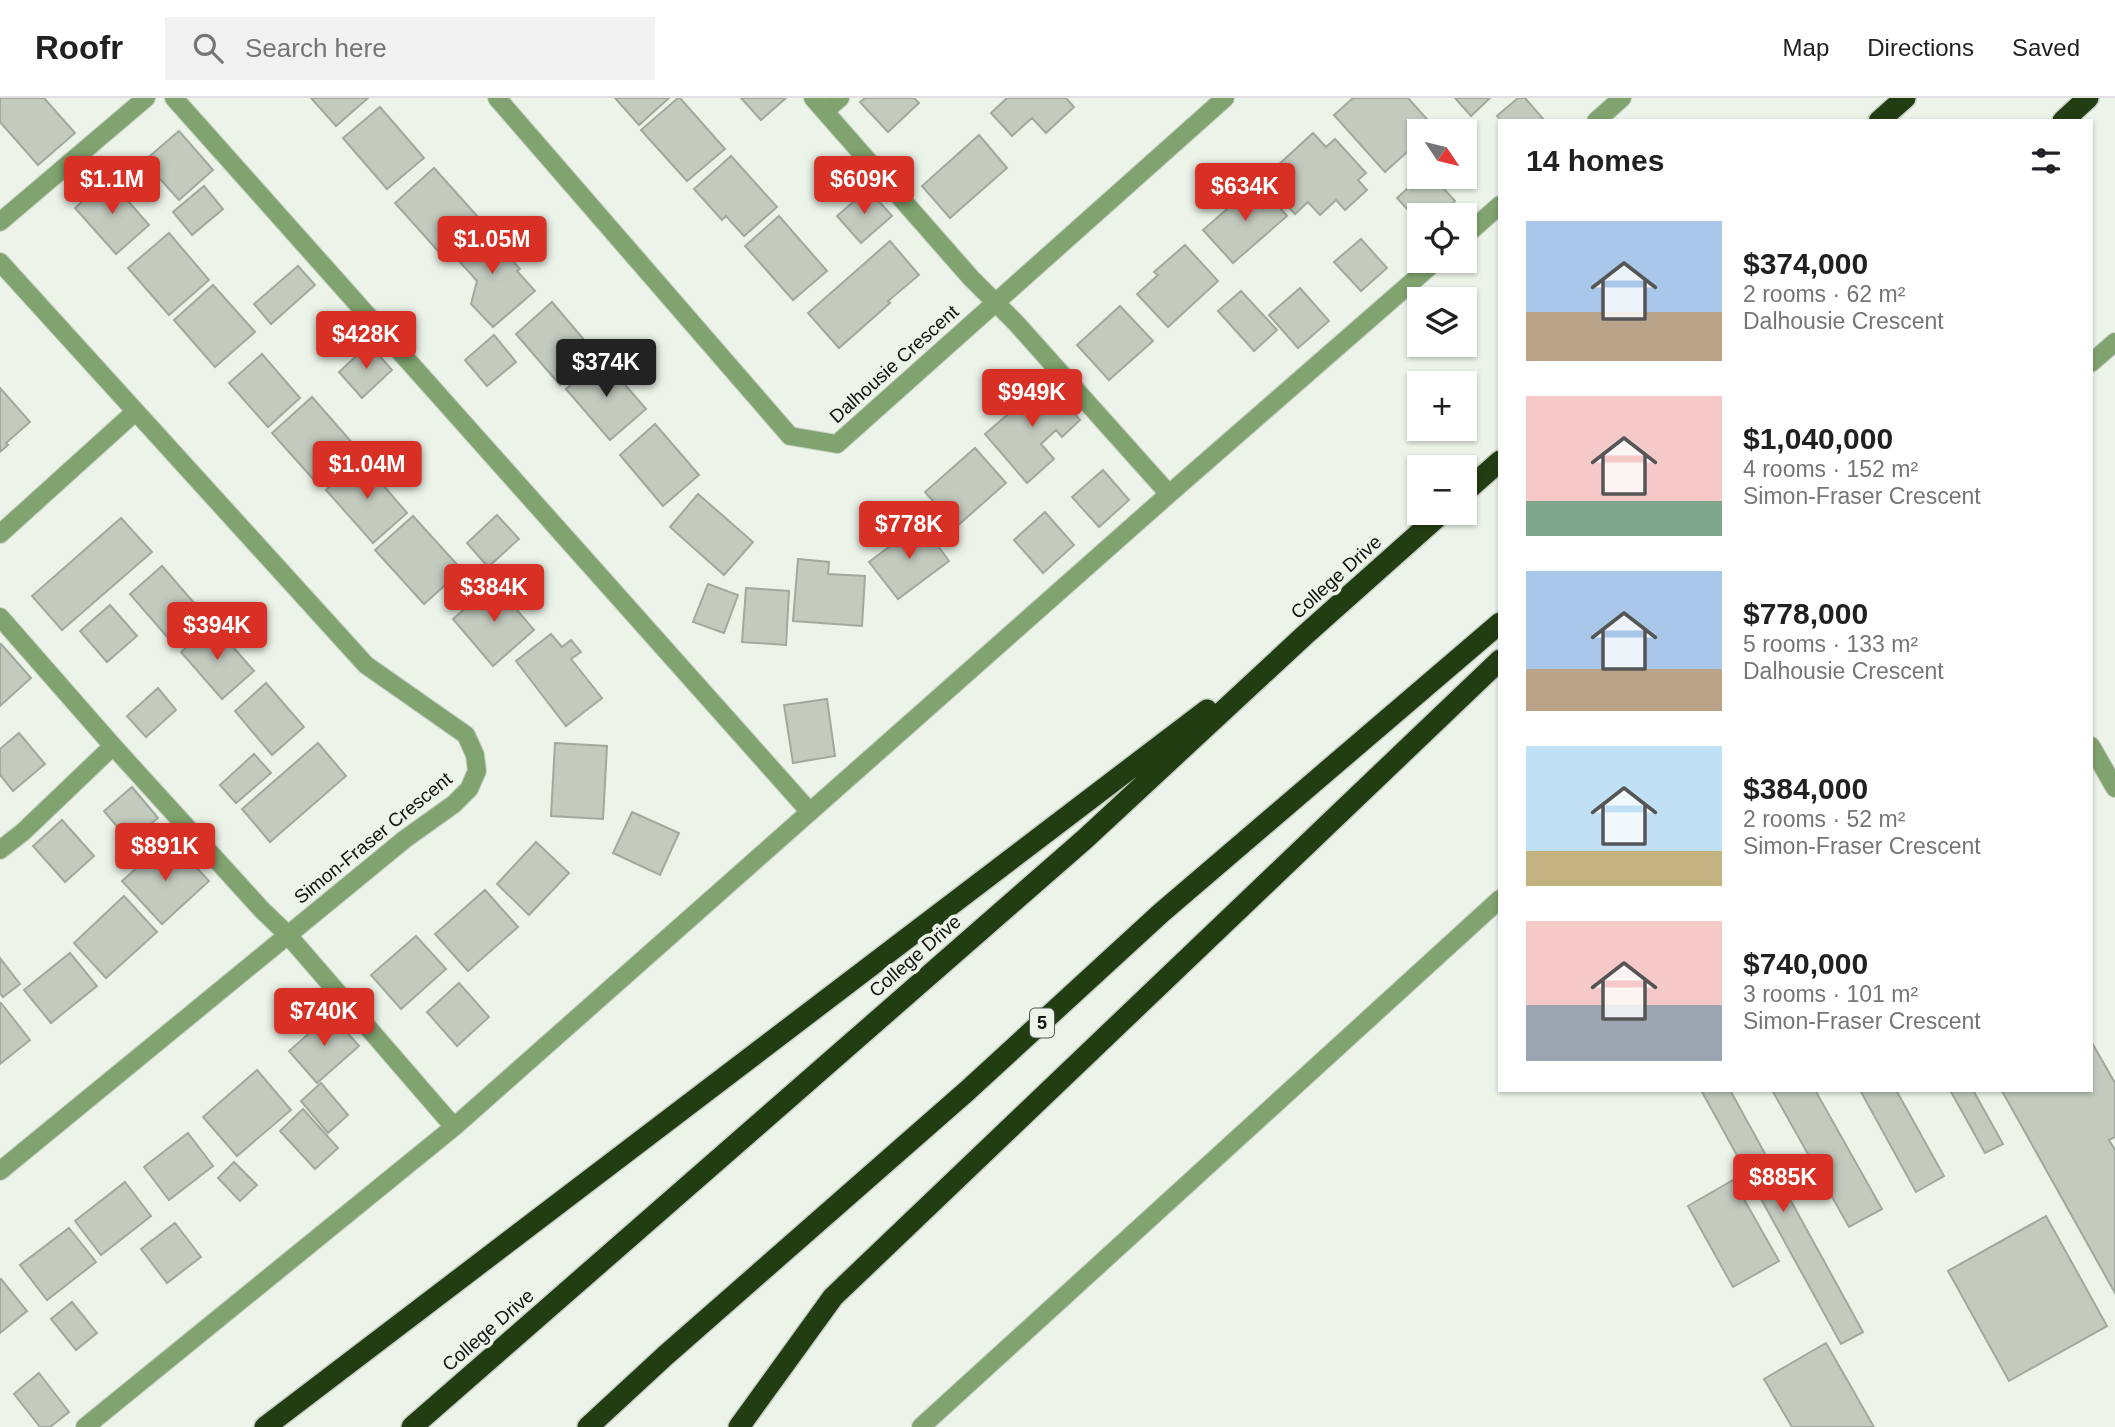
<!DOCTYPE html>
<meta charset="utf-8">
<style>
body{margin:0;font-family:Helvetica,sans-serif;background:#f2f2f2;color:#202124;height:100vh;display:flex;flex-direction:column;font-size:26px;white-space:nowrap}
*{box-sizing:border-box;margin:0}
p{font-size:23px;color:#757577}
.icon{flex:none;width:38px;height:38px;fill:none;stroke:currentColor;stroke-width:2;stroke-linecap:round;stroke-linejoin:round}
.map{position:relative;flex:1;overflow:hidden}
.side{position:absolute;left:1498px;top:21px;width:595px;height:973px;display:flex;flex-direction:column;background:#fff;border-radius:0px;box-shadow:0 2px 5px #0004}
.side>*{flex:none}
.needle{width:46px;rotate:125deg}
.buttons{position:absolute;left:1407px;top:21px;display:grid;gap:14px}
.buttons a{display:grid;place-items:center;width:70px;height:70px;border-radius:0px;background:#fff;box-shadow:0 2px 5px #0004;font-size:35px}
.price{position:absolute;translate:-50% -60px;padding:0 16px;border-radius:7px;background:#d93025;color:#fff;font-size:23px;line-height:46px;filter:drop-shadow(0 2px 4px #0008)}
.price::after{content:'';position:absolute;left:50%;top:42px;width:21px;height:16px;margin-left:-10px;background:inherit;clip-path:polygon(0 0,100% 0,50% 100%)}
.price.selected{background:#222;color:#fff}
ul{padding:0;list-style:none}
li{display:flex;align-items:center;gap:21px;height:175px;padding:0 28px}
li span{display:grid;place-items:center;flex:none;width:196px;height:140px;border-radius:0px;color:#555}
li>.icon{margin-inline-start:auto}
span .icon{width:84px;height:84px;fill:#fffc;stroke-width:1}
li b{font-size:30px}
h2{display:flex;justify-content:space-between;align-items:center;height:84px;padding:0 28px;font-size:30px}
header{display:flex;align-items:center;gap:42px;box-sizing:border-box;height:98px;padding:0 35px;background:#fff;border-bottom:2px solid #e0e0e0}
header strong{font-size:33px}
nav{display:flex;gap:38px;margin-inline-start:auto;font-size:24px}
.search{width:490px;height:63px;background:#f2f2f2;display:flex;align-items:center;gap:18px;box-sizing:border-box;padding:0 24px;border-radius:0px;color:#757577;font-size:26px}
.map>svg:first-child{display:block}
</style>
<header>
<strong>Roofr</strong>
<div class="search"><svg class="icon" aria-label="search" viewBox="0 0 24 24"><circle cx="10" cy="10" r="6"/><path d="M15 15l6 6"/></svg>Search here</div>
<nav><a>Map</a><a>Directions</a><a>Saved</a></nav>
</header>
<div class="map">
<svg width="2115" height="1329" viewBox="0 0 2115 1329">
<rect width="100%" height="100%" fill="#ecf4e9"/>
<path fill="#c3cbbf" stroke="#a1a99e" stroke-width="2" d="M0,0H44L75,35L38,67L0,24Z
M311,0H368L336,28Z
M615,0H669L639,27Z
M678,0H680L725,51L687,83L641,32Z
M741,0H786L761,22Z
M865,0H914L919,5L888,34L860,4Z
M1007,0H1066L1074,9L1046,35L1032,20L1012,38L991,15Z
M1353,0H1408L1434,29L1430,33H1419V43L1385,74L1334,17Z
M1455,0H1490L1471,18Z
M1518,0H1525L1545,23H1501L1497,18Z
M380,9L424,60L387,91L343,40Z
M179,33L213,72L179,102L144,63Z
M1313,35L1326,49L1335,41L1366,75L1358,82L1367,92L1345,112L1336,102L1320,117L1308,104L1295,116L1263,81Z
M979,37L1007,70L950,120L922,88Z
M731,58L777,109L744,138L726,118L722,122L694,91Z
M434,70L478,119L439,154L395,105Z
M1420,79H1433L1455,103L1439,117H1419V124L1397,100Z
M108,80L149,127L116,156L75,110Z
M1258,84L1287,118L1233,165L1203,132Z
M204,88L223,111L192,137L173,114Z
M868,91L892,118L861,145L837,118Z
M779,118L827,173L793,202L745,148Z
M481,127L520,171L517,173L535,193L493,229L471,206L477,183L451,154Z
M169,135L209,182L169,217L128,170Z
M1361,141L1387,170L1361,193L1334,164Z
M890,143L919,177L888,203L890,205L839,250L808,215Z
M1185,147L1218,183L1168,229L1137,196L1158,177L1154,174Z
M298,168L315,187L271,226L254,206Z
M213,187L255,234L215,269L174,222Z
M1300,190L1329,223L1298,250L1269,217Z
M1241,193L1277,232L1254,253L1218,213Z
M552,204L596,256L560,287L516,236Z
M1120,208L1153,243L1109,282L1077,247Z
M494,237L516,264L487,288L465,262Z
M369,246L392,272L362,300L339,274Z
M262,256L300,300L268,329L229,285Z
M602,260L646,311L610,342L566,291Z
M1041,277L1080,322L1062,339L1056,332L1041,346L1054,361L1027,385L985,336L1028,299L1022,293Z
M0,290L30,324L6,345L8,347L0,354Z
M312,299L354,347L314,382L272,335Z
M655,326L699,377L663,408L620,357Z
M975,350L1006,385L956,429L925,394Z
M361,361L407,415L373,445L326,392Z
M1103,372L1129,402L1099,429L1072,399Z
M698,396L753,444L724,477L670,429Z
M1045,414L1074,447L1043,475L1014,442Z
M497,417L519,441L488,469L467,445Z
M413,418L462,472L424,506L375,452Z
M121,420L152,454L62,532L32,498Z
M921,425L949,463L898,501L869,464Z
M798,461L829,464L828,476L865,478L862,528L793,523Z
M162,468L201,513L169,541L130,496Z
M494,485L534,532L493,568L453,521Z
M708,486L738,497L724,535L693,524Z
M746,490L789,493L786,547L742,544Z
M110,507L137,538L107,564L80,533Z
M213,526L254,573L222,601L181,554Z
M551,536L562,549L571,542L581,554L571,561L602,600L566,628L516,563Z
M1,546L31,580L0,608V548Z
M266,585L304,629L272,657L235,613Z
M158,590L176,612L146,639L127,618Z
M827,601L835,658L793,665L784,607Z
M19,635L45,666L13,693L0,677V651Z
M318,645L346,678L270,744L242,711Z
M555,645L607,648L603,721L551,718Z
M254,656L271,675L236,705L220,687Z
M132,689L158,720L130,744L104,713Z
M632,714L679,735L660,777L613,755Z
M62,722L94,758L65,784L33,748Z
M536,744L569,775L529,817L497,786Z
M160,749L172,762L182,754L209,783L162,826L122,783Z
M485,792L518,829L468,873L435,836Z
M124,798L157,834L106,880L74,845Z
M416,838L446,871L401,911L371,877Z
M70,855L97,888L51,925L24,892Z
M0,860L20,886L3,899L0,895Z
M459,885L489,919L457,948L427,914Z
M1,905L30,942L0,966V906Z
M331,916L359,948L317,985L289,953Z
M2091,943L2115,985V1039L2109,1042L2115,1052V1195L2002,993L2091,992Z
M257,972L291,1012L237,1058L203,1019Z
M321,985L348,1017L328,1035L301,1003Z
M1701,992H1730L1863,1234L1841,1246Z
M1772,992H1815L1882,1111L1849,1129Z
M1860,992H1896L1944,1078L1916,1094Z
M1950,992H1973L2003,1046L1985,1055Z
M303,1011L338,1050L315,1071L280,1033Z
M188,1035L213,1068L169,1102L144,1069Z
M234,1064L257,1087L240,1103L218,1080Z
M1733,1082L1779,1163L1733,1189L1688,1108Z
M125,1084L151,1118L101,1157L75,1123Z
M2046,1118L2107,1228L2009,1283L1948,1173Z
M175,1125L201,1159L167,1185L141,1151Z
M69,1130L96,1164L47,1202L20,1167Z
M1,1181L27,1213L0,1235V1182Z
M72,1204L97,1235L76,1252L51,1221Z
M1826,1245L1874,1329H1792L1764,1281Z
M39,1275L69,1314L50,1329H40L14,1296Z"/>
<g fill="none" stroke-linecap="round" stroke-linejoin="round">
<defs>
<path id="minor" d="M174,0L810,714
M497,0L790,338L837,346L1225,0
M813,0L971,180L1016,225L1169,396
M825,13L840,0
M1596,23L1622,0
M0,124L146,0
M1465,138L1500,107
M0,164L366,567L466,637L475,657L477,673L469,691L454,706L405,741L0,1073
M2091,265L2115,244
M0,436L135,314
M0,519L113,648L262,812L287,836L454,1029
M2091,648L2115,690
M0,752L23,734L113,648
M85,1329L454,1029L1169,396L1436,163
M921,1329L1500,801"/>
<path id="highway" d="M1879,23L1905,0
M2063,23L2088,0
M1465,394L1500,363
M265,1329L1207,612
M412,1329L1085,741L1306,536L1442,415
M588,1329L666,1257L967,993L1161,815L1500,525
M739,1329L833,1199L1500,562"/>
</defs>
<use href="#minor" stroke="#c9d0c6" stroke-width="20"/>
<use href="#highway" stroke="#c9d0c6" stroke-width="24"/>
<use href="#minor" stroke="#80a36f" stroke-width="18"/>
<use href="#highway" stroke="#233d13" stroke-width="21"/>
</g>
<g text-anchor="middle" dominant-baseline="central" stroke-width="7" stroke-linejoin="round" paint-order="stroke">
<rect fill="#ecf4e9" stroke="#535751" stroke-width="2" x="1030" y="910.5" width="24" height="29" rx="5"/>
<g font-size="18" font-weight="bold" fill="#111410">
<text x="1042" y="925">5</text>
</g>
<g font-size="19" fill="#111410" stroke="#ecf4e9">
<text transform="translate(894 266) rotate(-42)">Dalhousie Crescent</text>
<text transform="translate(1336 479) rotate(-42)">College Drive</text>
<text transform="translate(373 740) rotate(-39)">Simon-Fraser Crescent</text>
<text transform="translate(915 858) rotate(-41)">College Drive</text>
<text transform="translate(488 1232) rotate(-41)">College Drive</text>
</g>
</g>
</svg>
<div class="buttons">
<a><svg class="needle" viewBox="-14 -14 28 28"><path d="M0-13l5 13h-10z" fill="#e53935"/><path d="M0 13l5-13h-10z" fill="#757577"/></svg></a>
<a><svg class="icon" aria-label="locate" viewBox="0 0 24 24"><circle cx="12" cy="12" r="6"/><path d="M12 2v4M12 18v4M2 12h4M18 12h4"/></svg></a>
<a><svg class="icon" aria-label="layers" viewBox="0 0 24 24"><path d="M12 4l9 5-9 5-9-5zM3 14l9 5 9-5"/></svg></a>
<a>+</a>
<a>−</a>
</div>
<b class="price" style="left:112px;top:118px">$1.1M</b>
<b class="price" style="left:864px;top:118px">$609K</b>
<b class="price" style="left:1245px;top:125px">$634K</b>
<b class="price" style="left:492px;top:178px">$1.05M</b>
<b class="price" style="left:366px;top:273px">$428K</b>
<b class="price selected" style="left:606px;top:301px">$374K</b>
<b class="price" style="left:1032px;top:331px">$949K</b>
<b class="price" style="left:367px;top:403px">$1.04M</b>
<b class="price" style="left:909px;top:463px">$778K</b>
<b class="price" style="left:494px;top:526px">$384K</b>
<b class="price" style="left:217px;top:564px">$394K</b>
<b class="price" style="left:165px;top:785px">$891K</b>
<b class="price" style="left:324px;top:950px">$740K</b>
<b class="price" style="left:1783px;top:1116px">$885K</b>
<section class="side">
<h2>14 homes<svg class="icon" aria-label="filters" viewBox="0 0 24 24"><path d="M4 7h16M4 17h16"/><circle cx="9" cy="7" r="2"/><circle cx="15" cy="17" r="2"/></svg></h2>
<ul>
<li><span style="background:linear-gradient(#a9c7e8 65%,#b9a48a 0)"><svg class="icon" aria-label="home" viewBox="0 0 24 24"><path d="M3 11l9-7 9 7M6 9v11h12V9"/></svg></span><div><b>$374,000</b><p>2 rooms · 62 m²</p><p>Dalhousie Crescent</p></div></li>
<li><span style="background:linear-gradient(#f6c9c9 75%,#7fa58c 0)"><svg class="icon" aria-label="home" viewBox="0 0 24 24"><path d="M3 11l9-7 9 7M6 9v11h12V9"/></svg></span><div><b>$1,040,000</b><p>4 rooms · 152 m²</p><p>Simon-Fraser Crescent</p></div></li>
<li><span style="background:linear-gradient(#a9c7e8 70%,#b9a48a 0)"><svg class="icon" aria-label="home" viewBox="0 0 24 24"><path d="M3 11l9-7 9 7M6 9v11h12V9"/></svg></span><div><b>$778,000</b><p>5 rooms · 133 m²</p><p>Dalhousie Crescent</p></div></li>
<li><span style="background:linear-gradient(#bfe0f5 75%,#c2b280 0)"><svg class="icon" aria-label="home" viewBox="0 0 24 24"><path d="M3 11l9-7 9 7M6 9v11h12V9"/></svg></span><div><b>$384,000</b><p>2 rooms · 52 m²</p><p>Simon-Fraser Crescent</p></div></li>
<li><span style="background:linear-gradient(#f6c9c9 60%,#9aa5b1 0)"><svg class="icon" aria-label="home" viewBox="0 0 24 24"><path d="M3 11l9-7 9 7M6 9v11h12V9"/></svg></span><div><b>$740,000</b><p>3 rooms · 101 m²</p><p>Simon-Fraser Crescent</p></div></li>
</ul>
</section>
</div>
